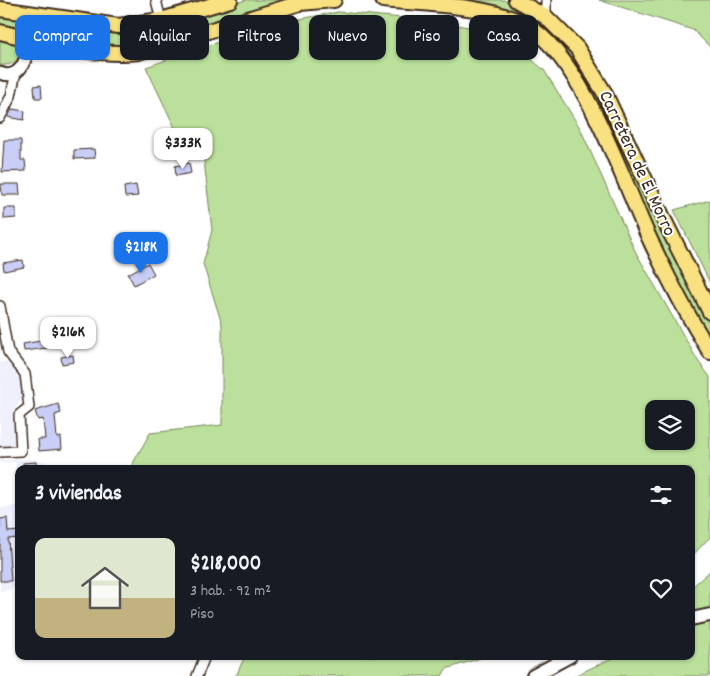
<!DOCTYPE html>
<html lang="es">
<meta charset="utf-8">
<style>
body{margin:0;font-family:Dekko,sans-serif;background:#20242c;color:#f1f3f6;height:100vh;display:flex;flex-direction:column;font-size:19px;white-space:nowrap}
*{box-sizing:border-box;margin:0}
p{font-size:16px;color:#9ea1a6}
.icon{flex:none;width:28px;height:28px;fill:none;stroke:currentColor;stroke-width:2;stroke-linecap:round;stroke-linejoin:round}
.map{position:relative;flex:1;overflow:hidden}
.panel{position:absolute;left:15px;top:465px;width:680px;height:195px;display:flex;flex-direction:column;background:#171b24;border-radius:10px;box-shadow:0 1px 4px #0004}
.panel>*{flex:none}
.hud{position:absolute;left:15px;top:15px;width:680px;height:45px;display:flex;gap:10px}
.buttons{position:absolute;left:645px;top:400px;display:grid;gap:10px}
.buttons a{display:grid;place-items:center;width:50px;height:50px;border-radius:10px;background:#171b24;box-shadow:0 1px 4px #0004;font-size:25px}
.price{position:absolute;translate:-50% -42px;padding:0 11px;border-radius:10px;background:#fff;color:#222;font-size:16px;line-height:32px;filter:drop-shadow(0 1px 2px #0008)}
.price::after{content:'';position:absolute;left:50%;top:30px;width:15px;height:11px;margin-left:-8px;background:inherit;clip-path:polygon(0 0,100% 0,50% 100%)}
.price.active{background:#1a73e8;color:#fff}
ul{padding:0;list-style:none}
li{display:flex;align-items:center;gap:15px;height:125px;padding:0 20px}
li+li{border-top:1px solid #363941}
li span{display:grid;place-items:center;flex:none;width:140px;height:100px;border-radius:10px;color:#555}
li>.icon{margin-inline-start:auto}
span .icon{width:60px;height:60px;fill:#fffc;stroke-width:1}
li b{font-size:21px}
h2{display:flex;justify-content:space-between;align-items:center;height:60px;padding:0 20px;font-size:21px}
.chip{padding:0 18px;border-radius:10px;background:#171b24;box-shadow:0 1px 4px #0004;font-size:18px;line-height:45px}
.chip.active{background:#1a73e8;color:#fff}
.map>svg:first-child{display:block}
</style>
<div class="map">
<svg width="710" height="676" viewBox="0 0 710 676">
<rect width="100%" height="100%" fill="#fff"/>
<filter id="ink" filterUnits="userSpaceOnUse"><feTurbulence type="fractalNoise" baseFrequency=".02" numOctaves="2"/><feDisplacementMap in="SourceGraphic" scale="10" xChannelSelector="R" yChannelSelector="G"/><feConvolveMatrix kernelMatrix="1 2 1 2 8 2 1 2 1" color-interpolation-filters="sRGB"/></filter>
<g filter="url(#ink)">
<path fill="#eff0fc" d="M0,362H11L21,379L22,391L20,402L14,410L16,446L0,447Z
M33,459L71,469H19V584L10,590L0,591V508L17,506L15,462L0,463V460Z"/>
<path fill="#bae09b" stroke="#7a855c" fill-rule="evenodd" d="M246,0H287L132,48L108,47L36,36L37,19L109,32L133,31Z
M447,0H504L543,20L575,50L602,95L710,321V341L691,311L604,121L556,42Z
M599,0H710V47L693,30Z
M338,12L436,21L500,33L544,70L580,128L635,251L698,361L710,377V537L691,557V469H133V463L150,433L222,425V324L203,264L212,230L204,161L175,128L146,67L272,24ZM654,409H686V441H654Z
M0,14L29,18L28,35L0,28Z
M0,39L18,43L21,51C18,62 12,66 0,65Z
M710,200V283L674,210Z
M710,571V676H574L617,656H691V588Z
M245,656H487L446,669L442,676H236Z"/>
<path fill="#c9cef6" stroke="#3b2a1e" d="M41,85L42,98H35L34,86Z
M12,109L25,111L24,120L8,117Z
M4,140H21V160H25L26,171L2,172Z
M94,149L95,158L74,159V150Z
M189,163L191,173L176,176L175,166Z
M1,184H19L20,195H2Z
M136,185L138,196L125,197L124,187Z
M4,208H16V218L4,219Z
M23,260L24,267L4,271L3,263Z
M148,263L154,274L134,285L128,274Z
M46,340L47,348L24,351L23,344Z
M73,355L74,362L62,364L61,357Z
M58,404L61,413L55,415L57,438L61,437L62,449L39,451L38,439H45L43,419L38,420L35,411Z
M36,462L37,469H23V463Z
M7,518L8,532L19,531V538L8,539L11,581H0V519Z"/>
<g fill="none" stroke-linecap="round" stroke-linejoin="round">
<defs>
<path id="minor" d="M546,17V0
M139,51L161,20L156,0
M0,118L11,96L16,72
M0,306L8,352L25,374L29,407L19,415L21,451L0,452
M197,676L205,656"/>
<path id="tertiary" d="M0,73C29,85 32,31 33,14"/>
<path id="secondary" d="M691,619L710,615
M533,676L570,656"/>
<path id="primary" d="M383,0C424,4 492,5 528,26C581,58 621,175 646,231C665,273 686,313 710,352
M516,0L546,17L577,48L604,92L665,222L710,312
M0,9L118,26L161,20L230,0
M0,32C43,42 95,57 139,52L300,3L334,0"/>
</defs>
<use href="#minor" stroke="#3b2a1e" stroke-width="12"/>
<use href="#tertiary" stroke="#3b2a1e" stroke-width="15"/>
<use href="#secondary" stroke="#3b2a1e" stroke-width="16"/>
<use href="#primary" stroke="#3b2a1e" stroke-width="18"/>
<use href="#minor" stroke="#fff" stroke-width="9"/>
<use href="#tertiary" stroke="#fff" stroke-width="11"/>
<use href="#secondary" stroke="#fff" stroke-width="12"/>
<use href="#primary" stroke="#f9e181" stroke-width="14"/>
</g>
</g>
<g text-anchor="middle" dominant-baseline="central" stroke-width="4" stroke-linejoin="round" paint-order="stroke">
<g font-size="19" fill="#3b2a1e" stroke="#fff">
<text transform="translate(636 164) rotate(65)">Carretera de El Morro</text>
</g>
</g>
</svg>
<div class="buttons">
<a><svg class="icon" aria-label="layers" viewBox="0 0 24 24"><path d="M12 4l9 5-9 5-9-5zM3 14l9 5 9-5"/></svg></a>
</div>
<b class="price" style="left:183px;top:170px">$333K</b>
<b class="price active" style="left:141px;top:274px">$218K</b>
<b class="price" style="left:68px;top:359px">$216K</b>
<div class="hud">
<a class="chip active">Comprar</a>
<a class="chip">Alquilar</a>
<a class="chip">Filtros</a>
<a class="chip">Nuevo</a>
<a class="chip">Piso</a>
<a class="chip">Casa</a>
</div>
<section class="panel">
<h2>3 viviendas<svg class="icon" aria-label="filters" viewBox="0 0 24 24"><path d="M4 7h16M4 17h16"/><circle cx="9" cy="7" r="2"/><circle cx="15" cy="17" r="2"/></svg></h2>
<ul>
<li><span style="background:linear-gradient(#dfe7d0 60%,#c2b280 0)"><svg class="icon" aria-label="home" viewBox="0 0 24 24"><path d="M3 11l9-7 9 7M6 9v11h12V9"/></svg></span><div><b>$218,000</b><p>3 hab. · 92 m²</p><p>Piso</p></div><svg class="icon" aria-label="heart" viewBox="0 0 24 24"><path d="M12 20l-8-8c-3-5 5-10 8-4 3-6 11-1 8 4z"/></svg></li>
</ul>
</section>
</div>
